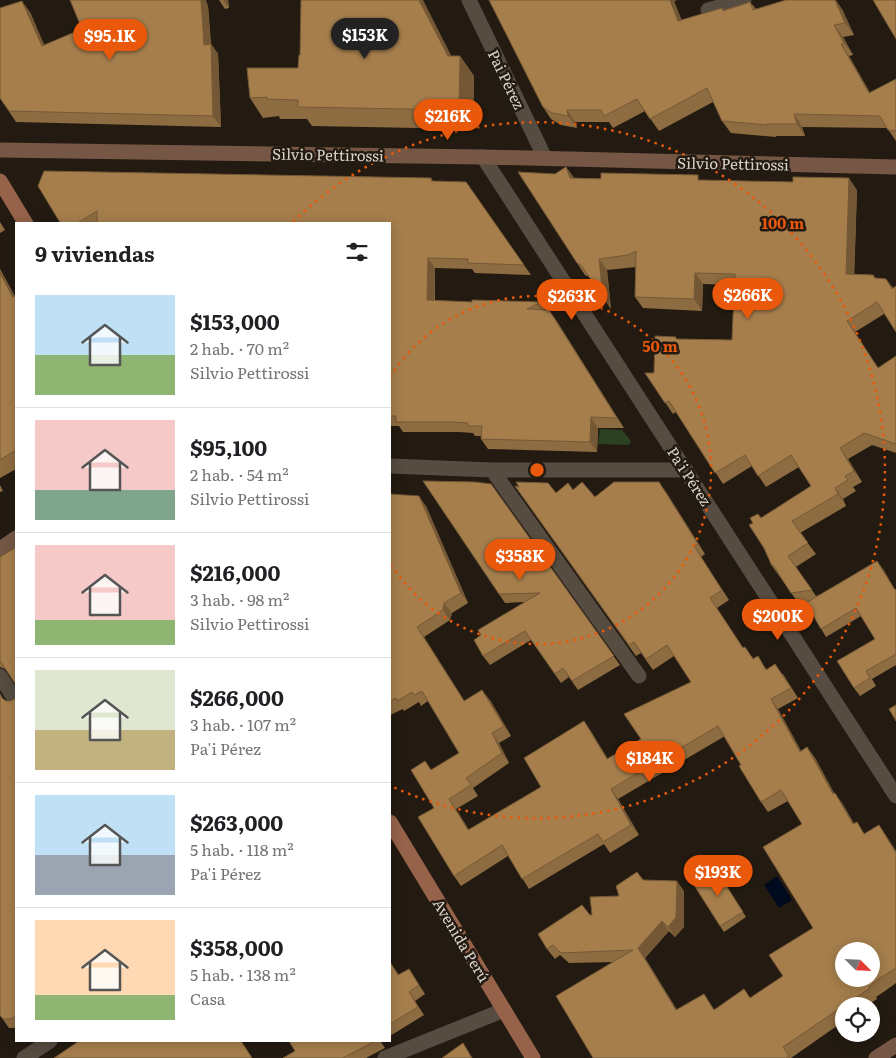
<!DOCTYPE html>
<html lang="es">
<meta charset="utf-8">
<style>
body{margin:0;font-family:Literata,serif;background:#f2f2f2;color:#202124;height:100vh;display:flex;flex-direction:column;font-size:19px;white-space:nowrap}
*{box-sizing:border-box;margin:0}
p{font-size:16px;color:#757577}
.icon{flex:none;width:28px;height:28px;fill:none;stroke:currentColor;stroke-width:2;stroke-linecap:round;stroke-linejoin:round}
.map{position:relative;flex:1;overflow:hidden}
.side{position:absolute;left:15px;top:222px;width:376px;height:820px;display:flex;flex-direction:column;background:#fff;border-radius:0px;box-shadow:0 2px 12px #0003}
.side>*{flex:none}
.needle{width:32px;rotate:114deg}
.fabs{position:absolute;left:835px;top:942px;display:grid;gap:10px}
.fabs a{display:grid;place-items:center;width:45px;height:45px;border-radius:50%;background:#fff;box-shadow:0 2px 12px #0003;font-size:25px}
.price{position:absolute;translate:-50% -42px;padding:0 11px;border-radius:18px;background:#ea580c;color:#fff;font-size:16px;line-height:32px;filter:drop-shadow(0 1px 2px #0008)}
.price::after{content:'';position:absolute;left:50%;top:30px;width:15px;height:11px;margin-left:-8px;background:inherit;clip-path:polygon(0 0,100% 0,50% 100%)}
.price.on{background:#222;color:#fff}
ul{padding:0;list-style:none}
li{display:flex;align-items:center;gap:15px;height:125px;padding:0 20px}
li+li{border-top:1px solid #e0e0e0}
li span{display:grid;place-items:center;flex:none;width:140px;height:100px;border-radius:0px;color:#555}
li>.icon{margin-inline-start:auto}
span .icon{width:60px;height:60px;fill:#fffc;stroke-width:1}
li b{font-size:21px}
h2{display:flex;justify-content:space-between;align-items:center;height:60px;padding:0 20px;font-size:21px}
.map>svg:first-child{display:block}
</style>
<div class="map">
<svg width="896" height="1058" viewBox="0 0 896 1058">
<rect width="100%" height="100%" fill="#231b11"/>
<path fill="#2c4121" d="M600,429L622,430L631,441L629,445L598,444Z"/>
<path fill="#000a1e" d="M777,876L792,900L779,908L764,885Z"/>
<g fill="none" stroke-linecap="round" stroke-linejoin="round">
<path stroke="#564c41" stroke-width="15" d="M469,0L545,158
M708,10L744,0
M483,157L896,796
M390,466L492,470H686
M492,470L639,676
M0,676L16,701
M24,1058L50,1041
M385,1058L504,1010"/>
<path stroke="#765746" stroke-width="15" d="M0,150L483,157L896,167
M0,549L16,538
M876,1058L896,1045"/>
<path stroke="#96624a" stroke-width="15" d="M0,181L26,224
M390,822L533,1058"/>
</g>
<path fill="#8e6c41" d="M219,0H228L229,8L225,9Z
M489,0H677L674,1L681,20L723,10L750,2L756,9H842L854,35L843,37L853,55L849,56L870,93L896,79V141L887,128L802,127L805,136H776V137L731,133L722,121L713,102L659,131L645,111L613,128L609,122H575L577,128L561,125L551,119L543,107Z
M208,6L211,44L218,54L221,127L16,122L0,98L30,12L44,45L82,29Z
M300,55L460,56L474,76L473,129L312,126L307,119H280L279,116L263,118L250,98L298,68Z
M566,167L574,178L701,180L857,190L854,274L876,278L886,279L893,288L884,314L855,332L878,368L896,356V453L872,445L848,459L862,482L853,487L856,491L843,499L846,506L800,533L816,554L796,567L816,596L883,569L895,590L896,589V665L872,679L876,686L860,696L854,688L875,639L861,616L826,637L806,603L799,604L780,577L772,566L761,518L811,486L799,467L766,487L752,466L723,484L676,412L673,414L645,373H654L678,339L732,340L734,285L703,284L702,311L643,308L635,297L636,267L607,270L611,309L589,277L585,275L577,263L555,174Z
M431,178L433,181L466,182L531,275L475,273L472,269L435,268V301L472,302H542L556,320L624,428H598L597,452L488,449L481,439V436H475L473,433L459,432H403L399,426H390V224H61L38,186Z
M0,222L5,230L0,233Z
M0,269L16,298V469L0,478Z
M423,481L491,484L620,665L578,690L569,677L561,683L531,640L490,665L483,656L481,635L525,602L505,603Z
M0,485L3,491L0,492Z
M515,486L556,493L573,490L595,497L666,492L705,554L701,557L729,600L717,608L743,648L754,659L767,669L783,674L798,698L778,709L801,751L807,747L815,758L834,793L842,803L854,824L865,834L879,825L896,851V983L885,991L876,997L877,999L866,1006H844V1021L791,1058H593L614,962L569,963L560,955L555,959L547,949L590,915H592L643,880L684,891V927L675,937L669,931L645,958L677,1010L715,1009L750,998L783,976L813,928L802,824L788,801L768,812L761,802L741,765L725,736L618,799L639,835L610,853L604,844L529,889L508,856L461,886L454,876L434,808L431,770L459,753L428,701L421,706L419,702L404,711L403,709L390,715V494L426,506L468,603L452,613L450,620L424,637L464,701L490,700L511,736L499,743L509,763L473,788L478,796L456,809L469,830L541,787L584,721L608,759L641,739L691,682L674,656L653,670L641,653L636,656Z
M0,557L7,670L0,667Z
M0,693L3,699L6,701H11L16,698V1028H9L0,1015Z
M715,868L746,917L724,932L720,926Z
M390,962L399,975L409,969L425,994L415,1001L424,1015L390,1036Z
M289,1041H382L381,1042L385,1048L366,1058H283L295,1051Z"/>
<path fill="#745835" d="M201,0H206L208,6L211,55L204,45Z
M223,0H228L229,8Z
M419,0H423L460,73V56L474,76L473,129L459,110L448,56Z
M670,0H673L674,1L687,33L678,21Z
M835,0H836L842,9L854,35L845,23Z
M22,1L30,12L49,56L42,46Z
M834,25L843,37L853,55L844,43Z
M211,44L218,54L221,127L213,116Z
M841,44L849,56L877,105L869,93Z
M567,110L575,122L577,128L568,116Z
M794,114L802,127L805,136L797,124Z
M566,167L574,178H570Z
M849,178L857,190L854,285L846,274Z
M428,258L435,268L434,311L427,300Z
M599,259L607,270L611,309L603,297Z
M0,269L16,299L13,297L0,273Z
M695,273L703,284L702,311L694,299Z
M549,310L556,320L624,428L617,418Z
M591,417L598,428L597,452L590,442Z
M840,448L848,459L862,482L854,471Z
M659,482L666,492L705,554L698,544Z
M835,488L843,499L846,506L838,494Z
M419,496L426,506L468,603L461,593Z
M877,561L883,569L896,592Z
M444,603L452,613L450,620L443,610Z
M417,627L424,637L471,711L464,701Z
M482,690L490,700L511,736L504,726Z
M771,699L778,709L807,762L800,752Z
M584,721L591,731L614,770L607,759Z
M492,733L499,743L509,763L502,753Z
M807,747L815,758L840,804L833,794Z
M611,789L618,799L639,835L631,825Z
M835,793L842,803L861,835L853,824Z
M879,825L896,851V853Z
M677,881L684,891V927L675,937L668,927Z
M662,921L669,931L645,958L683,1021L676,1010L638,948Z"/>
<path fill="#a57e4c" stroke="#745835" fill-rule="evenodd" d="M70,0H201L204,45L211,44L213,116L9,111L0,98V8L22,1L42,46L82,29Z
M301,0H419L448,56H460L459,110L298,107V100L267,99V97L250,98L247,68H298L299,55H300Z
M489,0H670L678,21L722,8L723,11L750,2L753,10L786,0H835L845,23L834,25L844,43L841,44L869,93L896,79V131L888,130L880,116L794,114L797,124H767L768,125L722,121L707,88L650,119L637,99L604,116L601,110H567L568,116L552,113L543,107Z
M873,0H896V39Z
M566,167L570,178L601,179V173L698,175V180L793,182V177L849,178L846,274L873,275L875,278L886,279L892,289L896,286V332L877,302L847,321L878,368L896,356V444L864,433L840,448L854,471L845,476L848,480L835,488L838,494L792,521L808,543L788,556L812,590L791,593L773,565L772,566L764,548L749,525L753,523L750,518L758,514L761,518L811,486L791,455L758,476L745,455L715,473L669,401L665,403L645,373H654L655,336L676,337V339L732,340L735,274L695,273L694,299L635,297L636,251L628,255L599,259L603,297L581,265L577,263L518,172L555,174Z
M44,171L431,178V181L466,182L524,265L468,263V259L428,258L427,300L472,302V300L542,302L527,309L549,310L617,418L591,417L590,442L481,439L482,426H468V423L452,422H396V416H390V224H97V211L76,224H61L38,186Z
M0,273L13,297L15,296L16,298V450L0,460Z
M423,481L475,482L491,484L614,656L572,681L563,668L555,674L525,631L483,656L474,640L481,635L478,630L540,593L499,594Z
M516,482L548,483L556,493L568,483L573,490L582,482L595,497L614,482H659L698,544L694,546L722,590L710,598L743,648L745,647L753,659L758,656L766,670L775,664L791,688L771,699L800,752L807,747L833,794L835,793L853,824L857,822L864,834L879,825L896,853V968L877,980L869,987L870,988L783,1047L789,1056L786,1058H593L556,996L633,950L561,953L553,945L547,949L538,934L582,905L590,915H592L590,897L619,896L616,886L637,872L643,880L677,881L676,917L668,927L662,921L638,948L676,1010L704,994L714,1010L744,989L750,998L783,976L769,955L813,928L763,847L802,824L781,790L761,802L739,766L741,765L718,726L611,789L631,825L603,842L598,834L522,879L502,845L454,876L418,817L434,808L411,770L425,761L431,770L459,753L422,691L414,695L412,692L397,701L396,698L390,701V494L419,496L461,593L444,603L443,610L417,627L464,701L482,690L504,726L492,733L502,753L466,778L471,785L449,799L468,830L541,787L524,758L584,721L607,759L641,739L624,714L691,682L667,645L646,659L634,642L629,645L515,486L519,487ZM844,951H871V979H844Z
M16,547V685L1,662L0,661V557Z
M877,561L895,590L896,589V654L866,671L870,678L854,688L837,661L875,639L856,608L821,629L806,603Z
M0,694L2,698L6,701H11L16,698V754H15L16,757V1016L11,1019H3L0,1015Z
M896,705V721L889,709Z
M715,868L743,912L720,926L692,882Z
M390,962L398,975L409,969L419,985L409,992L418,1007L390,1024Z
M79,1041H241L252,1058H54Z
M289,1041H375L343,1058H283L295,1051Z
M463,1043L472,1058H442Z"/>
<g fill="none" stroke="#e8590c" stroke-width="2.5" stroke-dasharray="2.5 5">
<path d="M390 377A174 174 0 1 1 390 563"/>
<path d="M293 222A348 348 0 1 1 393 787"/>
</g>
<g text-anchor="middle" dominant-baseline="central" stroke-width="5" stroke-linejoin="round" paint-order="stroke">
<g font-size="15" fill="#d9d3cc" stroke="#231b11">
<text transform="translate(507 79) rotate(64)">Pai Pérez</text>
<text transform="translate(328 154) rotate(1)">Silvio Pettirossi</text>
<text transform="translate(733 163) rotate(1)">Silvio Pettirossi</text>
<text transform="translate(690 476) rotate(57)">Pa'i Pérez</text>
<text transform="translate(462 940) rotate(59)">Avenida Perú</text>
</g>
</g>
<circle cx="537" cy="470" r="8" fill="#e8590c" stroke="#231b11" stroke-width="2.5"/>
<g font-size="15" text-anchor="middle" font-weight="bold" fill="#e8590c" stroke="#231b11" stroke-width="5" stroke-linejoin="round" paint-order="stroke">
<text x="783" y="229">100 m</text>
<text x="660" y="352">50 m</text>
</g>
</svg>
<div class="fabs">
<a><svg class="needle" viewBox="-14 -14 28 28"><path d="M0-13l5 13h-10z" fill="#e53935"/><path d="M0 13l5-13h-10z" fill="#757577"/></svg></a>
<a><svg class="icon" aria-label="locate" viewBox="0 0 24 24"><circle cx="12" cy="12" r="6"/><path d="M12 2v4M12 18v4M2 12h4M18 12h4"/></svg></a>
</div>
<b class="price on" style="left:365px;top:60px">$153K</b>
<b class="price" style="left:110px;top:61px">$95.1K</b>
<b class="price" style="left:448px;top:141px">$216K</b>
<b class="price" style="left:748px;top:320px">$266K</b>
<b class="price" style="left:572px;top:321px">$263K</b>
<b class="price" style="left:520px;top:581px">$358K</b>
<b class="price" style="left:778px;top:641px">$200K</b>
<b class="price" style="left:650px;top:783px">$184K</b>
<b class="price" style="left:718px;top:897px">$193K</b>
<section class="side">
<h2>9 viviendas<svg class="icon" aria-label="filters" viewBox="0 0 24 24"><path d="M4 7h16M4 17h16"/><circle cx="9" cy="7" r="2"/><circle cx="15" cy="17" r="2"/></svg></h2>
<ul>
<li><span style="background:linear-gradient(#bfe0f5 60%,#8fb573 0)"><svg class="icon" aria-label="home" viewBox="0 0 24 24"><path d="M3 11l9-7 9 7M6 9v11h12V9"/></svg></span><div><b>$153,000</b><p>2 hab. · 70 m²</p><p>Silvio Pettirossi</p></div></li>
<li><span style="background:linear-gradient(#f6c9c9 70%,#7fa58c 0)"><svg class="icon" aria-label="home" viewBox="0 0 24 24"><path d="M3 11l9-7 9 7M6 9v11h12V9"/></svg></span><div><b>$95,100</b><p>2 hab. · 54 m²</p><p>Silvio Pettirossi</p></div></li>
<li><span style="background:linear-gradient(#f6c9c9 75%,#8fb573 0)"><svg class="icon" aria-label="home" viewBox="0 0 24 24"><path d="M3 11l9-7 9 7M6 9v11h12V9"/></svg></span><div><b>$216,000</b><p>3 hab. · 98 m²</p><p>Silvio Pettirossi</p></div></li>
<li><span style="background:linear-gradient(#dfe7d0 60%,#c2b280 0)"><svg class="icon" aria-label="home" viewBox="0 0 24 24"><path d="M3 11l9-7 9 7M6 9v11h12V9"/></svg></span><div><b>$266,000</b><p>3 hab. · 107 m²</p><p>Pa'i Pérez</p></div></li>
<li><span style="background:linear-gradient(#bfe0f5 60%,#9aa5b1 0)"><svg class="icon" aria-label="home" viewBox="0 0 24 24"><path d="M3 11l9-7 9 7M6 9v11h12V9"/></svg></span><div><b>$263,000</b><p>5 hab. · 118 m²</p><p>Pa'i Pérez</p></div></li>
<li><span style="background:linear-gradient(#ffd9b3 75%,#8fb573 0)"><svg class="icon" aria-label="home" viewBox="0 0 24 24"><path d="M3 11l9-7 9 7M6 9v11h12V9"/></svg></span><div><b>$358,000</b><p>5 hab. · 138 m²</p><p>Casa</p></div></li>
</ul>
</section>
</div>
